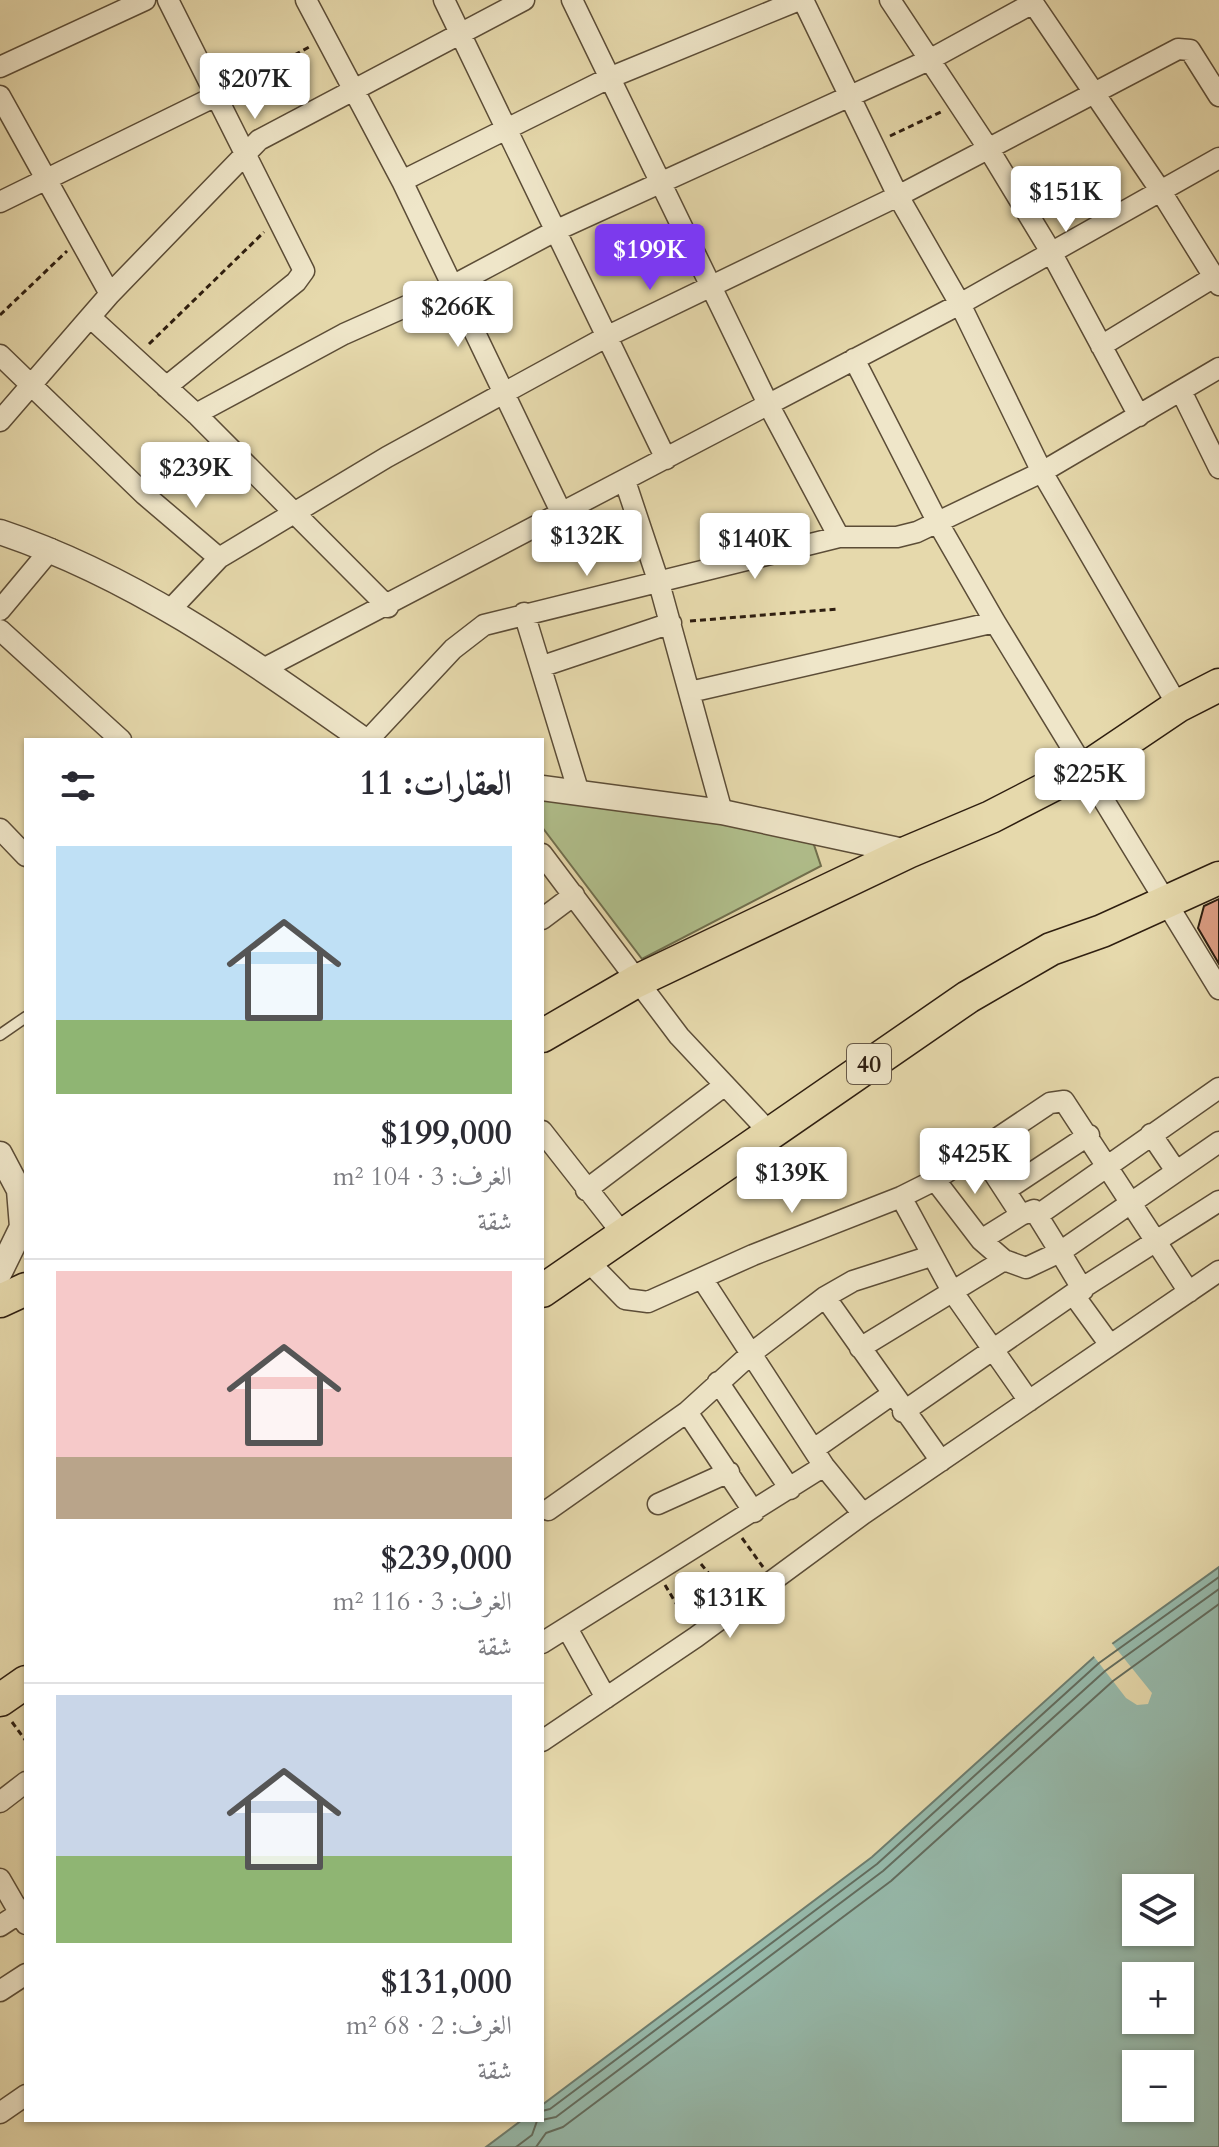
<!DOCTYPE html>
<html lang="ar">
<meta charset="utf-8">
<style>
body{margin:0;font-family:Cardo,Amiri,serif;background:#f2f2f3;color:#2b2b33;direction:rtl;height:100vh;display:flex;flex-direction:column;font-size:30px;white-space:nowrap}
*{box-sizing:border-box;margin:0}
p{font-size:26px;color:#7c7c81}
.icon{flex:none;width:44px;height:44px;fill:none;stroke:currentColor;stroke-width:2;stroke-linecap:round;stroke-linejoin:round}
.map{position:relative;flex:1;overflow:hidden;direction:ltr}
.side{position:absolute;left:24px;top:738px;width:520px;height:1384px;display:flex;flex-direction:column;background:#fff;border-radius:0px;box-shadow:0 2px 6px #0004;direction:rtl}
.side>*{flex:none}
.controls{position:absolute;left:1122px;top:1874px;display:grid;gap:16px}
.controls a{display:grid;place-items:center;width:72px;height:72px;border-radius:0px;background:#fff;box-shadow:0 2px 6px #0004;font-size:40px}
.price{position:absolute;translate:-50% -68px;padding:0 18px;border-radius:8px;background:#fff;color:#222;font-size:26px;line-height:52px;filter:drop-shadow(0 2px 4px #0008)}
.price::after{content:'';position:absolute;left:50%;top:48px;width:24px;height:18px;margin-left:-12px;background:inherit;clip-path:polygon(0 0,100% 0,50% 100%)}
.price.active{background:#7c3aed;color:#fff}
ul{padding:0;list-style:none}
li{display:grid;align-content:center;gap:16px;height:424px;padding:0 32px}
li+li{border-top:2px solid #e1e1e2}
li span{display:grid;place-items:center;height:248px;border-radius:0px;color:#555}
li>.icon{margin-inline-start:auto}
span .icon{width:144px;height:144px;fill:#fffc;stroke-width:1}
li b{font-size:34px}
h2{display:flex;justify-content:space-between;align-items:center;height:96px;padding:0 32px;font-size:34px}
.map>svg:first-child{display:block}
</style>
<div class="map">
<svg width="1219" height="2147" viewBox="0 0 1219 2147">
<rect width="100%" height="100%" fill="#e6d9ac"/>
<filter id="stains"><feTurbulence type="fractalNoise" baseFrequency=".0025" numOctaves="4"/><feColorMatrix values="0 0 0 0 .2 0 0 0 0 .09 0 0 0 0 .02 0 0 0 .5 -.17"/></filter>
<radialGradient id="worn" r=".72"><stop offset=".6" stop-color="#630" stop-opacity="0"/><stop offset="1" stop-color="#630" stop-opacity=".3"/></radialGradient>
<path fill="#b1c08d" stroke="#706f4e" stroke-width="2" d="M542,793L809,830L821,866L642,959L542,827Z"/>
<path fill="#96baac" stroke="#6c7c6e" stroke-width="2" fill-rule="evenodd" d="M1219,1567V2147H486L522,2120H542V2105L872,1857L1094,1657ZM1136,1888H1180V1932H1136ZM1136,1976H1180V2020H1136ZM1136,2064H1180V2108H1136Z"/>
<path fill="#e6d9ac" d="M1110,1641L1152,1693L1148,1704L1137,1705L1126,1698L1092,1654Z"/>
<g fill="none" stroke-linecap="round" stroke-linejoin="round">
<path stroke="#626c5e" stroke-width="2" d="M542,2111L550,2109L877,1864L1099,1663L1219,1577
M516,2147L532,2135L537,2121L556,2117L883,1871L1105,1671L1219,1589
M536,2147L546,2133L563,2127L891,1881L1113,1681L1219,1604"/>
</g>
<path fill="#dc9d83" stroke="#2e1e10" stroke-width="2" d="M1219,899V964L1198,928L1204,906Z"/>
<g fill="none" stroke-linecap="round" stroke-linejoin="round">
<defs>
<path id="service" d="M0,1035L26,1017"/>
<path id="minor" d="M306,0L402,181L562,514
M444,0L666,459
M572,0L768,404L839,537
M803,0L898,196L960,304L1042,472L1178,706
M890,0L988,148L1051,252L1139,416
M1031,0L1160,190L1219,285
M0,67L145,0
M0,96L110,294L90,317L196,414L388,607
M402,181L609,78L799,0
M0,202L218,95
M110,294L259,140L524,0
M1101,346L1214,277
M0,355L145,495L219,558
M854,359L938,523L995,622L1219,989
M166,387L296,282L304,271L168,0
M1181,391L1219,468
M196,414L344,334L452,286L557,230L929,60L1033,3
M0,421L90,317
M625,481L659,583L722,812
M0,610L51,549
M170,610L219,558L387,457L608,336L898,196L1178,49L1190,50L1219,96
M524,613L579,793
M0,630L121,740
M543,666L671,623
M263,669L960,304L1219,158
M690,692L995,622
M368,740L453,649L484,625L839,537H897L917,532L1042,472L1219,368
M0,829L26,856
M542,854L679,1036L770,1133
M542,919L574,895
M542,1131L622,1233
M1151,1134L1176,1171
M978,1149L1021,1215L1034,1210L1060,1252L1219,1142
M586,1190L725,1085
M1006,1190L1089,1135
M901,1197L952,1291L1029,1401
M1038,1215L1219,1088
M981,1240L1021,1215
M586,1259L625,1299L648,1302L753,1255L901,1197L935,1180L1050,1103L1064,1101L1189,1292
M1004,1260L1026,1268L1060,1252L1083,1290
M703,1280L824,1466L863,1514
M1073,1294L1110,1345
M825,1297L941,1461
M860,1348L1004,1260L981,1240L935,1180
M718,1382L790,1489
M687,1412L754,1512
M903,1412L1073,1294L1219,1201
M814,1449L891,1395
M658,1504L729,1472
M548,1510L687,1412L753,1352L825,1297L853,1281L931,1256
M567,1628L606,1698
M542,1643L824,1466
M542,1741L696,1637L863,1514L1219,1271
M0,1802L26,1782
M0,1879L26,1924
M0,1926L26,1909
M0,1991L26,1974
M0,2113L26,2095"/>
<path id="tertiary" d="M0,532C135,577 249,659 364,740
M542,788L722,812L908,852
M0,1154L19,1190L22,1227L0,1272"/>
<path id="trunk" d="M542,1036L635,982L908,852L991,817L1086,768L1178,706L1219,685
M542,1291L968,997L1051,949L1102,931L1219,878
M0,1301L26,1289
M0,1700L26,1682"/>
</defs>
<use href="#service" stroke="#5c4d37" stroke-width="13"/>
<use href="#minor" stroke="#5c4d37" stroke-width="23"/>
<use href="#tertiary" stroke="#5c4d37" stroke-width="27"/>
<use href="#trunk" stroke="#2e1e10" stroke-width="35"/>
<path stroke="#2e1e10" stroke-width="3" stroke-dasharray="6 4" stroke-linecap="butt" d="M233,88L311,46
M890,136L941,112
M0,315L67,251
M149,344L264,232
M690,621L838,609
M742,1538L763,1567
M701,1564L724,1592
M665,1585L686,1620
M12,1722L26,1741"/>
<use href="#service" stroke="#efe6c9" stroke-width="10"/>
<use href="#minor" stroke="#efe6c9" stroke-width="20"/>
<use href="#tertiary" stroke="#efe6c9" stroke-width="24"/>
<use href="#trunk" stroke="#e6d9ac" stroke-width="32"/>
</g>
<g text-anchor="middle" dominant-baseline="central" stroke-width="6" stroke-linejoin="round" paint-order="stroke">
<rect fill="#efe6c9" stroke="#685a48" stroke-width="2" x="847" y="1044" width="44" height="40" rx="6"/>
<g font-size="24" font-weight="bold" fill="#2e1e10">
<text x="869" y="1064">40</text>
</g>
</g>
<rect width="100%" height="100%" filter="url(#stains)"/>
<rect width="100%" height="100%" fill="url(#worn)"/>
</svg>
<div class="controls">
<a><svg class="icon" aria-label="layers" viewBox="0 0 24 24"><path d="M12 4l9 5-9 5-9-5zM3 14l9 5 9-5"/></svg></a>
<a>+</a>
<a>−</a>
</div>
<b class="price" style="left:255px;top:121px">$207K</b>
<b class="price" style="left:1066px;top:234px">$151K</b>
<b class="price active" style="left:650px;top:292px">$199K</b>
<b class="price" style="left:458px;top:349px">$266K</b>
<b class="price" style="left:196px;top:510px">$239K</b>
<b class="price" style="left:587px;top:578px">$132K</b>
<b class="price" style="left:755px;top:581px">$140K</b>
<b class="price" style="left:1090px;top:816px">$225K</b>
<b class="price" style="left:975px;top:1196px">$425K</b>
<b class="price" style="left:792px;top:1215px">$139K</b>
<b class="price" style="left:730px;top:1640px">$131K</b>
<section class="side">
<h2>العقارات: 11<svg class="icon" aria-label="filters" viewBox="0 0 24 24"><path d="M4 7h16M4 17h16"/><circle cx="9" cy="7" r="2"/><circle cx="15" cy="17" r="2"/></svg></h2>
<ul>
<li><span style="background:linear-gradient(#bfe0f5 70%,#8fb573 0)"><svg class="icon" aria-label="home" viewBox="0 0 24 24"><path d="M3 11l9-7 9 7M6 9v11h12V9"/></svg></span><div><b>$199,000</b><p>الغرف: 3 · 104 m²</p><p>شقة</p></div></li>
<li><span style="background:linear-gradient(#f6c9c9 75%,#b9a48a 0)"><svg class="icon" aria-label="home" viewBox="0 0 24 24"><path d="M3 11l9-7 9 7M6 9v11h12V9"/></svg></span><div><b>$239,000</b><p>الغرف: 3 · 116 m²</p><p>شقة</p></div></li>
<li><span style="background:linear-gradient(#c9d6e8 65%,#8fb573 0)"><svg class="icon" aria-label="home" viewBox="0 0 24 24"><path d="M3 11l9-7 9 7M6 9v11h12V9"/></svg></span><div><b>$131,000</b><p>الغرف: 2 · 68 m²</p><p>شقة</p></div></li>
</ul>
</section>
</div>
